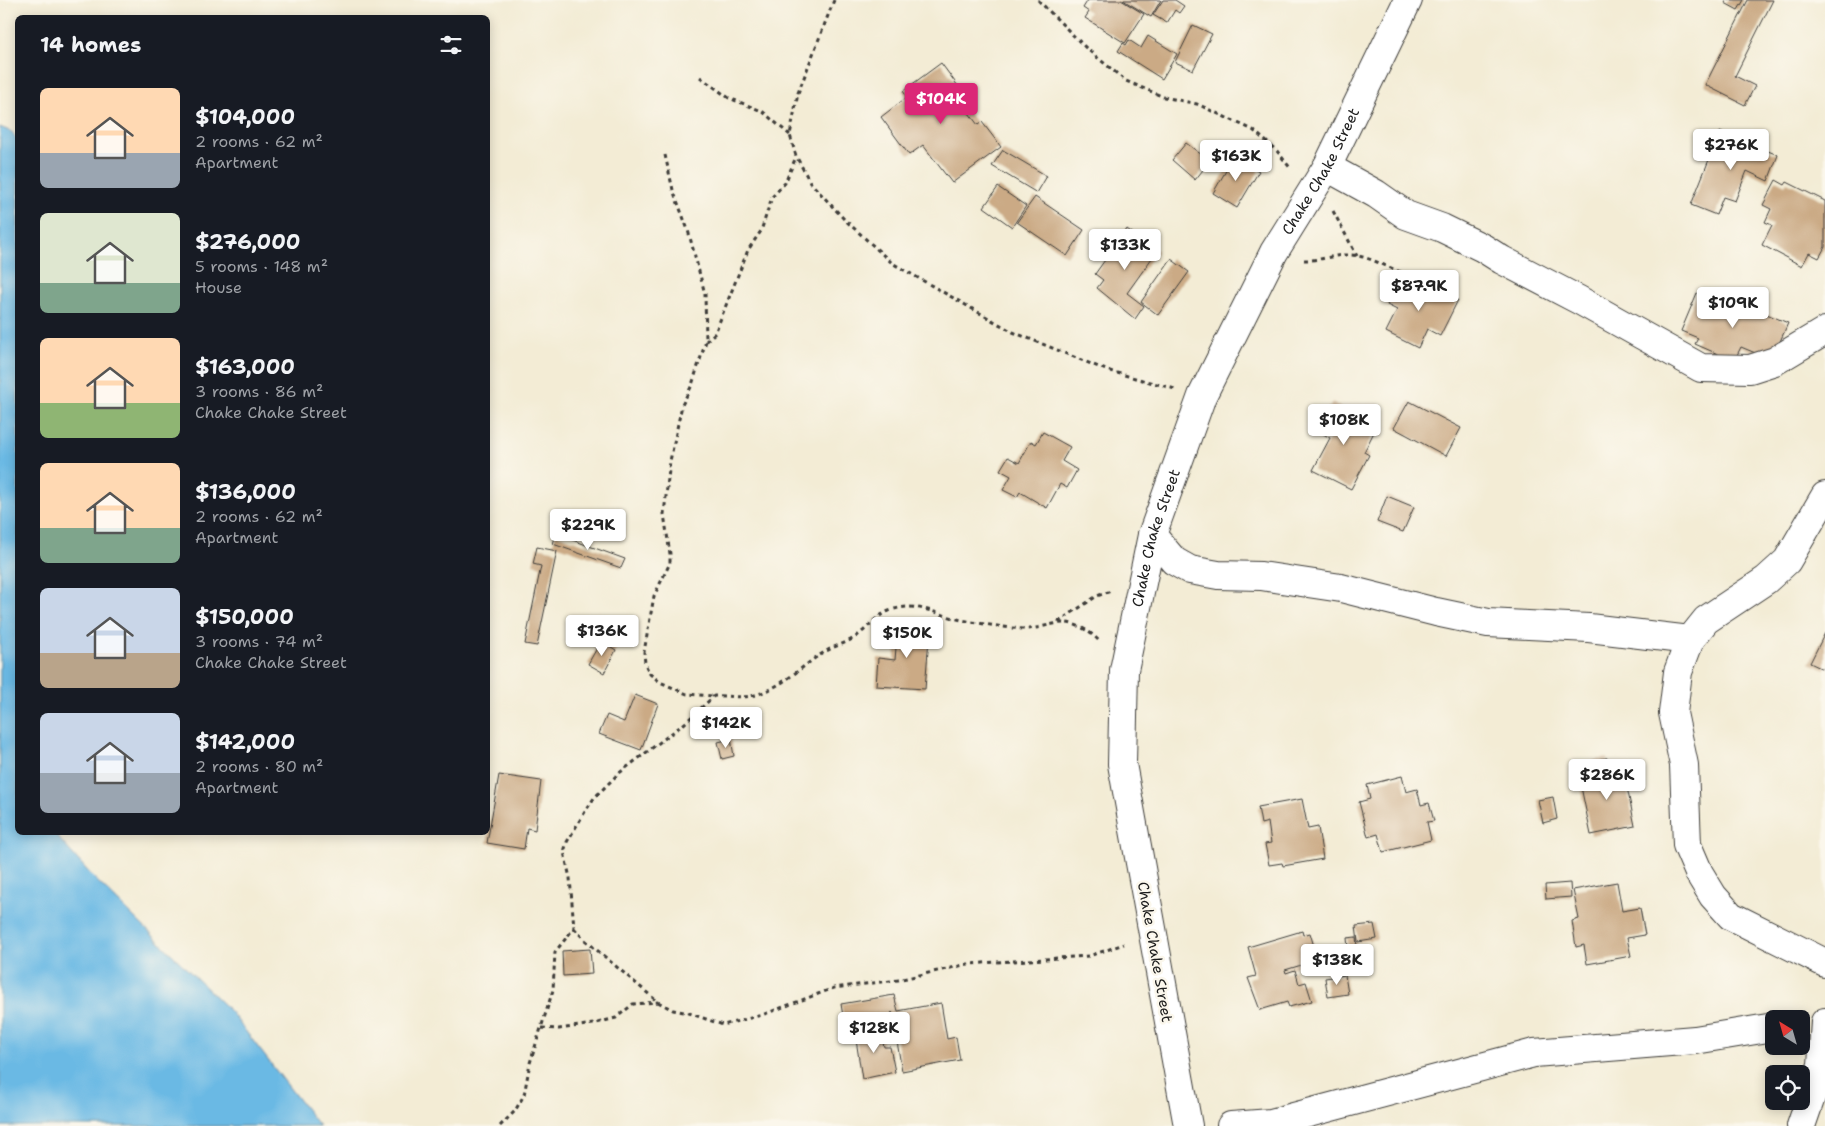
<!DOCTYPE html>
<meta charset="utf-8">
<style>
body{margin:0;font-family:"Shantell Sans",sans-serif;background:#20242c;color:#f1f3f6;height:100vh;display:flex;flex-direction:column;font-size:19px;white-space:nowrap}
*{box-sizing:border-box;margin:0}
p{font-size:16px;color:#9ea1a6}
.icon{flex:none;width:28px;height:28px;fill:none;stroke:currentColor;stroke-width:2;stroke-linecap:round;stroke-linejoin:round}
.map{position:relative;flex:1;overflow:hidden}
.sheet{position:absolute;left:15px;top:15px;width:475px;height:820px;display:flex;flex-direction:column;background:#171b24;border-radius:8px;box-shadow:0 2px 12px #0003}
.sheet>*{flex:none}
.needle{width:32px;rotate:323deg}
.controls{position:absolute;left:1765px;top:1010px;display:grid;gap:10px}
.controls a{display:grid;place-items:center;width:45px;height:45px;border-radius:8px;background:#171b24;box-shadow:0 2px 12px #0003;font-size:25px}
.price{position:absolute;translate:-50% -42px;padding:0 11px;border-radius:5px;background:#fff;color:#222;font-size:16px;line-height:32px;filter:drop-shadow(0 1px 2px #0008)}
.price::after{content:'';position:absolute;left:50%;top:30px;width:15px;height:11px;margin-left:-8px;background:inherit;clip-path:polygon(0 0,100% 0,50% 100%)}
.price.on{background:#db2777;color:#fff}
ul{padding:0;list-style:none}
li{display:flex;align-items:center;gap:15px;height:125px;padding:0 25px}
li span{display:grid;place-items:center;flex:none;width:140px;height:100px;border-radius:8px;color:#555}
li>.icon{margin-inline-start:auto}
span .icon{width:60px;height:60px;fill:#fffc;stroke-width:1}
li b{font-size:21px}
h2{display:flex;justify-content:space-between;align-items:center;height:60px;padding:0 25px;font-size:21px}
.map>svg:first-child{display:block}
</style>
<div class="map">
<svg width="1825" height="1126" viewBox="0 0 1825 1126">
<rect width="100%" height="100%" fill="#fbf7ec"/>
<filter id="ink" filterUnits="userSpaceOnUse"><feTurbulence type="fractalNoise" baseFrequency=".02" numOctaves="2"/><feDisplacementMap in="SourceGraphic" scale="10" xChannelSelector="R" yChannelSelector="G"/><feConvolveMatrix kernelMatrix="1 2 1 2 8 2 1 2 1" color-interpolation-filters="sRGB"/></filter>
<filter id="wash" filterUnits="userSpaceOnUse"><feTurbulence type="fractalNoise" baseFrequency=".0096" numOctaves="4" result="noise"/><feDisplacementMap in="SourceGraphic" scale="20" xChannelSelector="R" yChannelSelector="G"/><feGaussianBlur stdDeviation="1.12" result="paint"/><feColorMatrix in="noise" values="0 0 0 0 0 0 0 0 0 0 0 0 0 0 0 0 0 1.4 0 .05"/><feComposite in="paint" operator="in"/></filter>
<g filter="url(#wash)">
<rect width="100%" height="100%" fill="#f3ecd5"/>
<path fill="#6ab9e4" stroke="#436a80" d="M0,127L12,132L18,142V832L54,833L93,877L230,1011L319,1126H0Z"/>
<g id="blocks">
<path fill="#cbaa85" d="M1088,0H1121L1144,14L1125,43L1085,18L1089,12L1083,8Z
M1123,0H1161L1151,17Z
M1163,0H1175L1184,6L1179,13L1175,10L1167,23L1153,15Z
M1727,0H1744L1738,10L1725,3Z
M1748,0H1773L1735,76L1755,86L1745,105L1705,85Z
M1193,25L1212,34L1193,70L1175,62Z
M1148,36L1177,54L1162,79L1118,51L1123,43L1126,45L1129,40L1141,48Z
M941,63L969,101L963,105L978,125L982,122L1001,147L952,183L923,145L909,155L881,117L907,97L903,91Z
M1720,132L1778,155L1768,181L1747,171L1735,201L1723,197L1716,215L1691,205Z
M1186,143L1210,161L1195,180L1172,160Z
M1003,150L1047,176L1037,193L992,166Z
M1234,157L1259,171L1237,208L1213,193Z
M1776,180L1785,185L1787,182L1825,201V247L1819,258L1809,253L1802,266L1762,245L1772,225L1765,222L1771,209L1763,205Z
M998,187L1026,206L1012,227L984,207Z
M1035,197L1084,230L1067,256L1017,222Z
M1127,229L1157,251L1127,293L1144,306L1135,319L1097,288L1103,280L1095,274Z
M1171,259L1189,272L1158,315L1141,302Z
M1413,278L1458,300L1440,336L1427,329L1418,348L1386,332L1397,310L1387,305L1398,284L1407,289Z
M1697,293L1721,303L1719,308L1732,313L1738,302L1788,323L1772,360L1741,347L1734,361L1695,344L1698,338L1681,331Z
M1409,401L1461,428L1446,456L1394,428Z
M1332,403L1377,426L1364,452L1369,455L1351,489L1313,470L1330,438L1317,430Z
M1043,432L1070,447L1062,461L1077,470L1067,488L1060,484L1047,508L1020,492L1017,497L1003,490L1011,476L1000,470L1008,457L1019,463L1031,441L1036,444Z
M1387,496L1414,507L1403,532L1377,522Z
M556,534L625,559L621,568L553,544Z
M537,547L557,551L537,646L525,644L541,566L533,564Z
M898,623L930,625L925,689L876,686L878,658L895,660Z
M1825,633V670L1810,663Z
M601,641L616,650L604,673L588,664Z
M635,695L658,704L641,750L599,734L607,715L624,722Z
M731,739L734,756L722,759L718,742Z
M1607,758L1609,770L1594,773L1591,761Z
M1623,768L1635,826L1591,835L1579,777Z
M499,775L541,781L535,830L527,828L524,849L487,843Z
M1402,776L1406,792L1417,789L1421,805L1429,803L1434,821L1427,822L1431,840L1383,852L1378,834L1368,837L1359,802L1370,799L1367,785Z
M1553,797L1557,819L1543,823L1538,800Z
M1302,799L1308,829L1318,827L1323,859L1283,866L1282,863L1269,865L1265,844L1271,843L1268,822L1261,824L1258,807Z
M1617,882L1622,911L1640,908L1645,935L1627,938L1631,956L1587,964L1584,945L1576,947L1572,921L1579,919L1573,890Z
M1570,883L1571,897L1546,899L1545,885Z
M1374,924L1377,939L1358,942L1356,926Z
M1302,931L1303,935L1310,933L1318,960L1285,970L1286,973L1295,970L1299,984L1306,982L1312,1001L1289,1007L1287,1002L1260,1010L1248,978L1256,976L1248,947Z
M1356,937L1357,947L1348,948L1347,938Z
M590,949L592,974L563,976L562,951Z
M1345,975L1348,994L1328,997L1325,978Z
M894,995L898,1011L941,1003L947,1039L956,1037L960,1060L902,1071L892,1012L891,1018L864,1023L865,1029L855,1031L854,1026L845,1028L841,1004Z
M880,1028L884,1047H890L895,1072L862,1079L855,1033Z"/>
</g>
</g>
<g filter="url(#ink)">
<use href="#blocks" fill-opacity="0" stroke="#3c3b38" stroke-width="1"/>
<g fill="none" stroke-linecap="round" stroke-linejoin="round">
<defs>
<g id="street">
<path d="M1327,167L1376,194L1406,215L1442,228L1483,248L1502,260L1579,300L1701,368L1750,369L1775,361L1825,331"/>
<path d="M1825,496L1787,561L1766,580L1706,620L1690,640L1678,672L1673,713L1684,765L1687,845L1699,873L1713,896L1731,916L1825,963"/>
<path d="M1152,535L1174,561L1190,570L1218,575L1261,576L1341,588L1436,612L1488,623L1589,628L1690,640"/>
<path id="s1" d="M1188,1126L1122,764L1124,670L1152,535L1202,396L1274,252L1327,167L1408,0"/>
<path d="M1231,1126L1271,1123L1534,1053L1695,1040L1774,1027"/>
<path d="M1801,1126L1822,1065L1825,1022"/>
</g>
</defs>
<use href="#street" stroke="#3c3b38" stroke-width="30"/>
<path stroke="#3c3b38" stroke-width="3" stroke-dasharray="4 4" stroke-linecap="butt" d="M834,0L798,93L790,135L796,156L810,182L844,219L892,263L1013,332L1106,370L1175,389
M1038,0L1087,49L1126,81L1164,97L1197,104L1253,130L1277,151L1291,169
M700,77L729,98L762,111L790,135
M665,155L673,190L688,230L705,294L706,341L692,385L682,405L670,461L664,514L670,554V563L654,596L644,652L645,664L650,674L660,682L687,694L713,696
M1333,211L1357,256
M1304,260C1320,261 1335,254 1351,255C1370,256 1389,269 1407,274
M706,341L715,333L748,250L761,231L772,197L785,183L796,157
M1058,622L1097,596L1111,591
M574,928L585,940L658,1002L673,1010L689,1013L723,1025L762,1015L834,988L898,980L968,964L1089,956L1124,944
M542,1028L559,1029L593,1024L616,1018L633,1004L658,1002
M500,1126L515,1111L524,1095L530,1063L553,990L555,952L574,928L570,878L564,852L567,842L583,815L594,798L618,774L685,723L714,696C728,695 741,699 755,695C783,687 800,667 823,653C833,646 846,644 857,636C868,628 876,616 889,611C915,600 937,615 962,620C982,624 1002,627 1022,629C1038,630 1052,622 1067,623C1080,625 1091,632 1099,641"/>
<use href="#street" stroke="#fff" stroke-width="28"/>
</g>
</g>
<g text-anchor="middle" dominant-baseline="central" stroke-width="5" stroke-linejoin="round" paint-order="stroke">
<g font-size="15" fill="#1c1c1c" stroke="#fbf7ec">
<text stroke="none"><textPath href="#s1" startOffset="1002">Chake Chake Street</textPath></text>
<text stroke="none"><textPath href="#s1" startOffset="598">Chake Chake Street</textPath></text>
<text transform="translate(1155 952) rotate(80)">Chake Chake Street</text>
</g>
</g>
</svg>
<div class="controls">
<a><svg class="needle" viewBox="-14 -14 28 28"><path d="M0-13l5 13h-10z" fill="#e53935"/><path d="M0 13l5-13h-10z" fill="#9ea1a6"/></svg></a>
<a><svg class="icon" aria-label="locate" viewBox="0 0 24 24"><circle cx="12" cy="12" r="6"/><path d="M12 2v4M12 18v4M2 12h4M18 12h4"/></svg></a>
</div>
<b class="price on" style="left:941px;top:125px">$104K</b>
<b class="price" style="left:1731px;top:171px">$276K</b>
<b class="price" style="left:1236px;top:182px">$163K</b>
<b class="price" style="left:1125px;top:271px">$133K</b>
<b class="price" style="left:1419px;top:312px">$87.9K</b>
<b class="price" style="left:1733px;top:329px">$109K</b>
<b class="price" style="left:1344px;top:446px">$108K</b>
<b class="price" style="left:588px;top:551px">$229K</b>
<b class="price" style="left:602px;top:657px">$136K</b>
<b class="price" style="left:907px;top:659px">$150K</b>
<b class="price" style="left:726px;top:749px">$142K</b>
<b class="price" style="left:1607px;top:801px">$286K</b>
<b class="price" style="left:1337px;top:986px">$138K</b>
<b class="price" style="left:874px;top:1054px">$128K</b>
<section class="sheet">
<h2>14 homes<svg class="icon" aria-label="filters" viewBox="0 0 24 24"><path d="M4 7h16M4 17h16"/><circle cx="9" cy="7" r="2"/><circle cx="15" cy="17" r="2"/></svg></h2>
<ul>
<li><span style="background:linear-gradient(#ffd9b3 65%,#9aa5b1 0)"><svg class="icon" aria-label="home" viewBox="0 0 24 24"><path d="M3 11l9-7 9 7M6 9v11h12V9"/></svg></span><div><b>$104,000</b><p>2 rooms · 62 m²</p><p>Apartment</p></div></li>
<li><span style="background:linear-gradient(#dfe7d0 70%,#7fa58c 0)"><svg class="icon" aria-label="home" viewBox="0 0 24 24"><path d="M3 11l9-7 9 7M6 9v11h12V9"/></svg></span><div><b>$276,000</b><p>5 rooms · 148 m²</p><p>House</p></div></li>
<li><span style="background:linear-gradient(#ffd9b3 65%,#8fb573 0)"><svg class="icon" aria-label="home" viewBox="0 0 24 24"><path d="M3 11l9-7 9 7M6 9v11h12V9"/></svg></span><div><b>$163,000</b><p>3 rooms · 86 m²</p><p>Chake Chake Street</p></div></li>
<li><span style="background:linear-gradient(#ffd9b3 65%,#7fa58c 0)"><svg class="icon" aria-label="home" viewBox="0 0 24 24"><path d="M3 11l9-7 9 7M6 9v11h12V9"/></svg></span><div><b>$136,000</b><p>2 rooms · 62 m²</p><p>Apartment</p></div></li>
<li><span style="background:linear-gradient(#c9d6e8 65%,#b9a48a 0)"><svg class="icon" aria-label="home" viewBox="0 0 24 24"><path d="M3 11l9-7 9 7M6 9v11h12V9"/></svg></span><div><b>$150,000</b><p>3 rooms · 74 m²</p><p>Chake Chake Street</p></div></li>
<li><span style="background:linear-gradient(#c9d6e8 60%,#9aa5b1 0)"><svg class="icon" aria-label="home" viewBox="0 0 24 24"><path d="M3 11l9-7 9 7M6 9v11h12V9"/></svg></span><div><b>$142,000</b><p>2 rooms · 80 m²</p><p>Apartment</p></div></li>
</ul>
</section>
</div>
